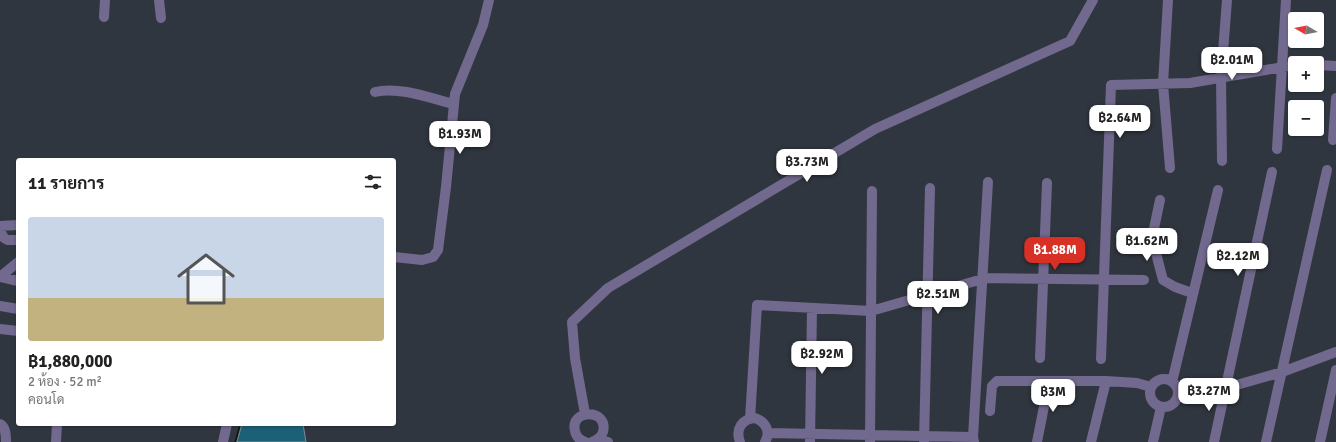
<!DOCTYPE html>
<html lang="th">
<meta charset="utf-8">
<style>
body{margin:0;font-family:Signika,Sarabun,sans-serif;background:#f6f6f6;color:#222;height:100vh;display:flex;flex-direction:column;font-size:15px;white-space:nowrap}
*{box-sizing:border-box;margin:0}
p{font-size:13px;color:#767676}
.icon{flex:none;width:22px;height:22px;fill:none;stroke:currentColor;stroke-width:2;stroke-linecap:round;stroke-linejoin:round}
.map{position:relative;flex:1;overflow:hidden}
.panel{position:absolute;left:16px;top:158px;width:380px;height:268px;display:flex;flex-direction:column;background:#fff;border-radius:4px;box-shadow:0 1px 3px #0004}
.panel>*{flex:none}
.needle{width:26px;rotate:279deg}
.fabs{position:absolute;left:1288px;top:12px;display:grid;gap:8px}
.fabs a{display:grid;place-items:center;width:36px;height:36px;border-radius:4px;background:#fff;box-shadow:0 1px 3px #0004;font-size:20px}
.price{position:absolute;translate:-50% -34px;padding:0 9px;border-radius:8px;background:#fff;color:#222;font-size:13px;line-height:26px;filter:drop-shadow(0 1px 2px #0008)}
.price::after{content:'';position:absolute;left:50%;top:24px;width:12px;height:9px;margin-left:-6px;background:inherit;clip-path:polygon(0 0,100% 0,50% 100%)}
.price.selected{background:#d93025;color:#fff}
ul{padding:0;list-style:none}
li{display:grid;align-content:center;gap:8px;height:212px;padding:0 12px}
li+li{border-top:1px solid #e0e0e0}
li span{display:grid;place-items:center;height:124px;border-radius:4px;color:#555}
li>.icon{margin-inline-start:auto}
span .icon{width:72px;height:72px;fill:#fffc;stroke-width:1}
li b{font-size:17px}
h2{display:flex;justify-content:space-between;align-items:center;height:48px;padding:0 12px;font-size:17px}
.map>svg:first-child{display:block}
</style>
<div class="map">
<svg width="1336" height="442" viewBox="0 0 1336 442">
<defs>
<filter id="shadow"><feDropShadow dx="-3" dy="3" stdDeviation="0" flood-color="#0009"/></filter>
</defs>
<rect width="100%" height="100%" fill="#30363f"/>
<path fill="#1a6078" stroke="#7d8a90" filter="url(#shadow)" d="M242,424H303L306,442H237Z"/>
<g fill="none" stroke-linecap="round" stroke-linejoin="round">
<path stroke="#72698e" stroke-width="10" d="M159,0L161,18
M1168,0L1163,84L1170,168
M104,17L105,0
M1317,65L1336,66
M375,92C399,86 430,98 453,104
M1333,140L1336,98
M1277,149L1286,0
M1222,161L1221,78L1227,0
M1160,200L1152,238L1163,280L1175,287L1192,293
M0,226L18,225
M0,231L4,238L8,240H18
M394,257L422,260L433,257L438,250L446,187L455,94L483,25L489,0
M0,277L18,262
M0,277L18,281
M0,306L18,309
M0,329L18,331
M1040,358L1047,183
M1101,359L1111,85L1190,83L1295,65
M1150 393a14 14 0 1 1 28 0a14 14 0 1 1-28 0Z
M1172,382L1218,190
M1178,392L1226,388L1282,372L1336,352
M990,411L992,386L997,381H1106L1137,383L1151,387
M585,414L575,358L572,322L608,288L875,129L1070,41L1093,0
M750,419L757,305L871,311L986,278L1144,280
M0,424C6,427 6,436 6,442
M768,433L973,437
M598,439L608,442
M56,442L57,424
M223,442L227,424
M585,442C580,440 576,437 575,431C569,409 609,408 603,432C601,438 597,440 592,442
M740,442C735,429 742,419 755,418C766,422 771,432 765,442
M810,442L812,308
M870,442L872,191
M924,442L930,188
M974,442L973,437L988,182
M1037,442L1049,381
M1091,442L1106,381
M1153,442L1161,407
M1214,442L1272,172
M1266,442L1327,170
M1320,442L1336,370"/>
</g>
</svg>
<div class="fabs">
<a><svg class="needle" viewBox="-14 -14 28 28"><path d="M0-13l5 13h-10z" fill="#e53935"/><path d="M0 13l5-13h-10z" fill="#767676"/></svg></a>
<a>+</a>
<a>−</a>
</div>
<b class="price" style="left:1232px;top:81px">฿2.01M</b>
<b class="price" style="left:1120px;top:139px">฿2.64M</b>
<b class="price" style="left:460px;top:155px">฿1.93M</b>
<b class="price" style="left:807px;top:183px">฿3.73M</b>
<b class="price" style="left:1147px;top:262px">฿1.62M</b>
<b class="price selected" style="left:1055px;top:271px">฿1.88M</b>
<b class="price" style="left:1238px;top:277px">฿2.12M</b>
<b class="price" style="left:938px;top:315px">฿2.51M</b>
<b class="price" style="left:822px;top:375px">฿2.92M</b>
<b class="price" style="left:1209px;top:412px">฿3.27M</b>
<b class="price" style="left:1053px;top:413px">฿3M</b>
<section class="panel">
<h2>11 รายการ<svg class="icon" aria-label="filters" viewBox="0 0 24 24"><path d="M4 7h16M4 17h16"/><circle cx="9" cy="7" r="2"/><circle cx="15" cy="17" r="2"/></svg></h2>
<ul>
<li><span style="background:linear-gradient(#c9d6e8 65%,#c2b280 0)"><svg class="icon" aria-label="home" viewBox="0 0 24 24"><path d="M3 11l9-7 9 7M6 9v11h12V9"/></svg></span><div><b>฿1,880,000</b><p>2 ห้อง · 52 m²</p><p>คอนโด</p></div></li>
</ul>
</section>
</div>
